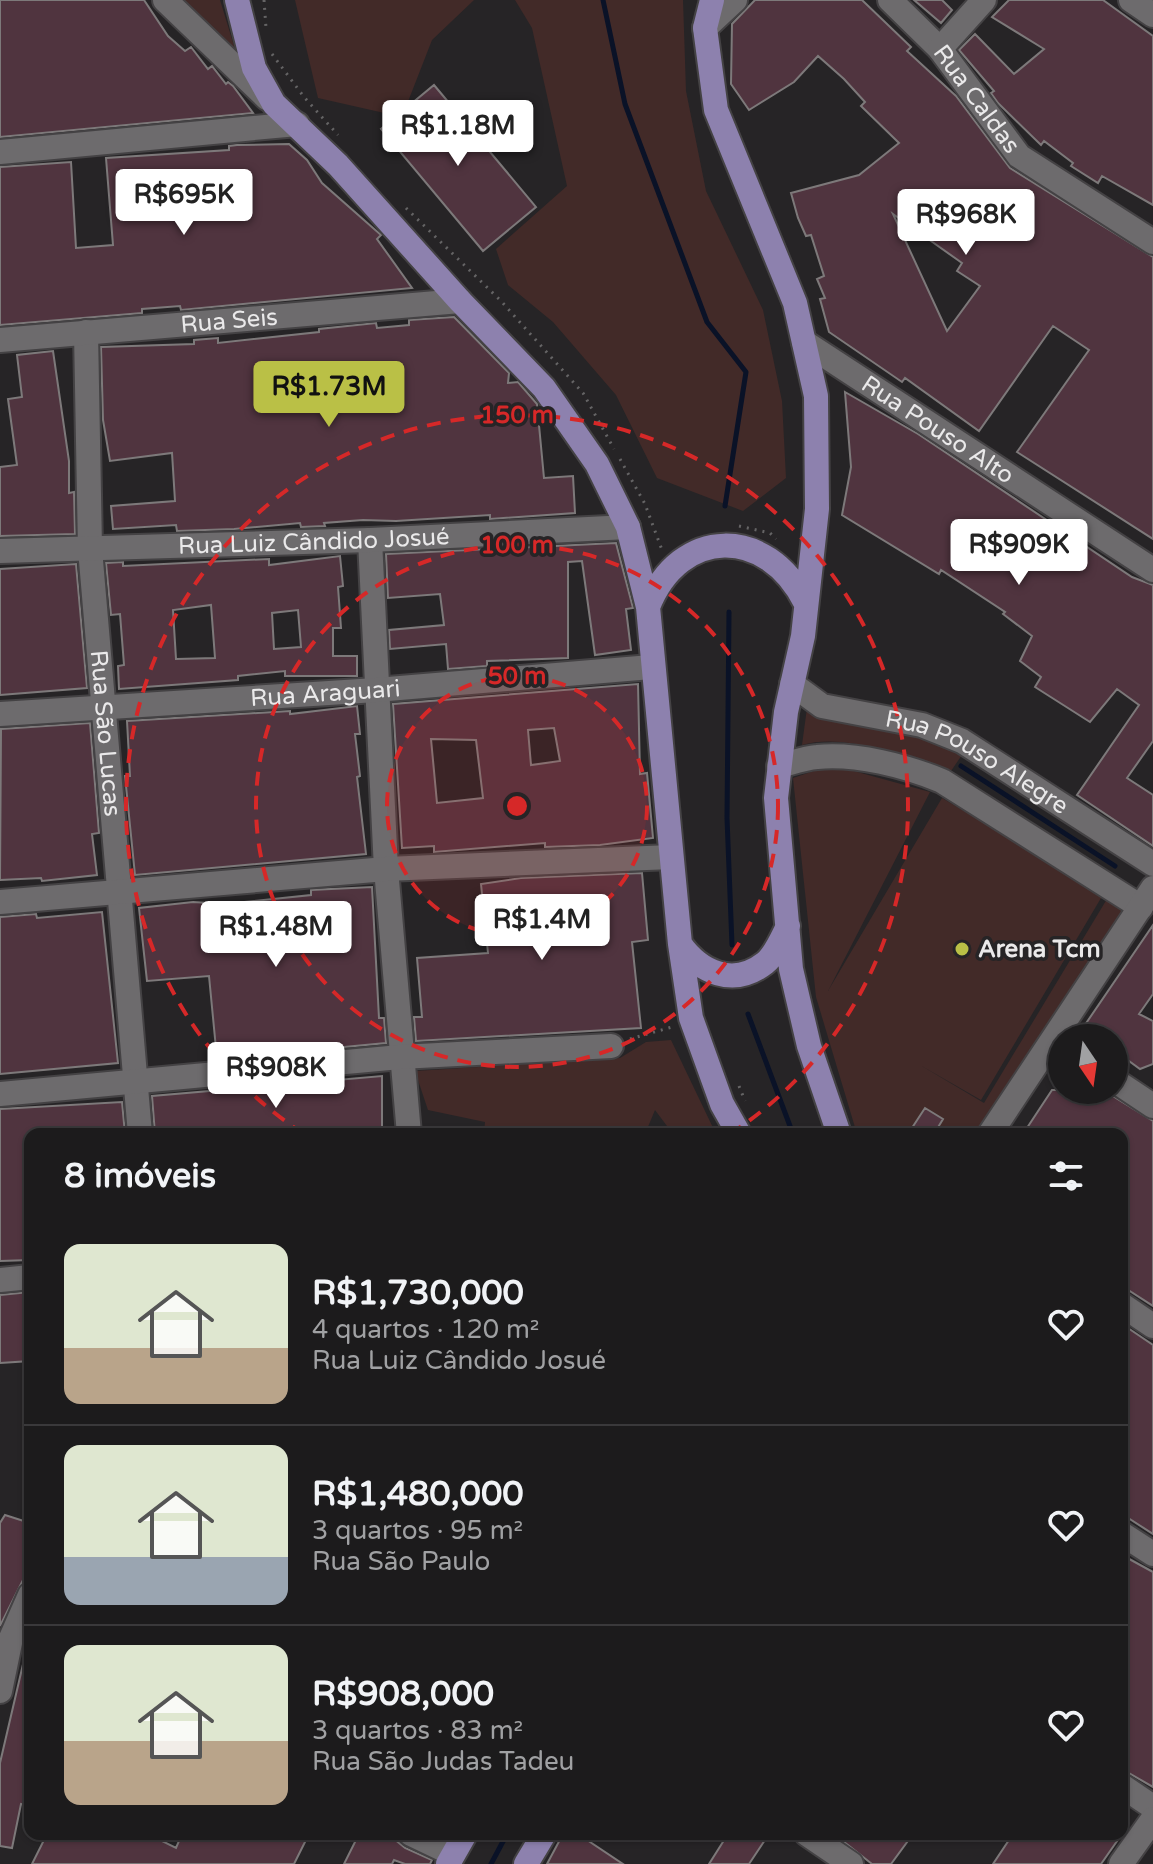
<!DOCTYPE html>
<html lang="pt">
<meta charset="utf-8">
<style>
body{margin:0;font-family:"Varela Round",sans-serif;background:#292829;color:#f1f3f6;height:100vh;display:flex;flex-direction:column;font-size:30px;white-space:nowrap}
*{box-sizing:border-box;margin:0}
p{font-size:26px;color:#a0a1a3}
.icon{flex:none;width:44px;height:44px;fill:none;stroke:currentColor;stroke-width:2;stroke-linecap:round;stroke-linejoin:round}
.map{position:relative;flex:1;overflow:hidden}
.panel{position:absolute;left:24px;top:1128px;width:1104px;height:712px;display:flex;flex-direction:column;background:#1c1b1c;border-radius:16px;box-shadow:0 2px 6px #0004,0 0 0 2px #3a393b}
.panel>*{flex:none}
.needle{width:52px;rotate:167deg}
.tools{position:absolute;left:1048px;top:1024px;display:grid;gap:16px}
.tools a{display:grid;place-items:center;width:80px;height:80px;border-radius:50%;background:#1c1b1c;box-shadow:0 2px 6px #0004,0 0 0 2px #3a393b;font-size:40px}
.price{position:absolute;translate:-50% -68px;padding:0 18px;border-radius:8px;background:#fff;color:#222;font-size:26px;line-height:52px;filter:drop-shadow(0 2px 4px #0008)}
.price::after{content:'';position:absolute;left:50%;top:48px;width:24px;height:18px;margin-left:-12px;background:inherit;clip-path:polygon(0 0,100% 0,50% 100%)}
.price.on{background:#bac046;color:#111}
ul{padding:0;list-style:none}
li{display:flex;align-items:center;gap:24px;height:200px;padding:0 40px}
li+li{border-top:2px solid #3a393b}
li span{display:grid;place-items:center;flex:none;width:224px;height:160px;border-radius:16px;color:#555}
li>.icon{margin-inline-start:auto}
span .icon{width:96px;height:96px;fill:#fffc;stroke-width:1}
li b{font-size:34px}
h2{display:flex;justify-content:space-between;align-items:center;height:96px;padding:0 40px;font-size:34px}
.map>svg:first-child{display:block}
</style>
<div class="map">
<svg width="1153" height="1864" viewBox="0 0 1153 1864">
<rect width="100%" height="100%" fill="#262426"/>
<path fill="#422a28" d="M175,0H220L239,62Z
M295,0H474L432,40L402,117L318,98Z
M515,0H683L686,91L706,191L763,310L782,401L786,478L743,511L657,478L616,395L553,322L508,285L496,249L567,186L532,28Z
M807,708L923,733L966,749L951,771C907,759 848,732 802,745Z
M832,765L930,792L828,991L942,798L1104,893L981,1100L920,1065L984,1103L1107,899L1126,909L974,1134H857L816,997L793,778Z
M671,1040L716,1134H673L655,1110L645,1134H484L485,1122L428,1110L415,1071L620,1058L646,1042Z"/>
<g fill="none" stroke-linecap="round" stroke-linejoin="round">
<path stroke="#0a1227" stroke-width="5" d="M603,0L625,104L707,322L746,372L725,506
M729,612L727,818L732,945
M961,766L1115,866
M748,1014L793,1134
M491,1864L507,1834"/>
</g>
<path fill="#50343f" stroke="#7d797a" stroke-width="2" fill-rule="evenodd" d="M0,0H144L168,36L185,51L191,47L208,69L212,66L226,84L228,82L233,86L253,113L0,137Z
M755,0H862L911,47L907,51L956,96L1010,168L1153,257V539L1017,452L1089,350L1053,326L979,431L905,378L902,382L829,332L820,299L825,298L817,279L824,276L811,235L806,236L798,218L791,193L859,175L899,143L861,106L865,102L844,79L818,56L794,82L749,110L731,84L732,24ZM893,214L962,263L957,271L980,286L947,331Z
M914,0H942L952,10L941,23Z
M1009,0H1103L1153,36V205L1102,176L1098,183L1071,166L1073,163L1044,141L1041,145L998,103L991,93L994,91L959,50L975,34L1014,74L1044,49L992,17Z
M434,85L536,207L483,251L381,129Z
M289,144L307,160L322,183L381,235L377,239L412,288L181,310L180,306L142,309V313L0,325V167L71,162L76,248L113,245L106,158L229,150V146L237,145Z
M454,317L509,373L508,383L518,382L537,404L544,478L573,476L575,513L490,519V515L396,521L363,520L324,523L325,526L301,527L300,523L234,529L177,531L176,525L113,529L111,506L175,501L172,453L110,461L103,420L101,347L194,344V340L218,338V343L319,332V329L376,323L377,328L409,325V320Z
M53,351L69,461V493L74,492L75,534L0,536V467L17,465L8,399L22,397L17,355Z
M845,392L918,434L1132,577L1153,585V741L1127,778L1153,795V846L1077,795L1139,705L1117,689L1090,722L1035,687L1041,677L1020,661L1032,636L1003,614L1005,612L941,570L939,574L842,515L851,467Z
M616,543L633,608L626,609L631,650L595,655L582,561L568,562V658L487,661V666L448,669L446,644L390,649L389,630L444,625L440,594L388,598L386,554Z
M340,556L343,586L338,587L341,628H333V656H357V676H285V671L238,676V680L119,689L118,666L124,665L120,614L111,615L106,563L123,562V566L269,559V565ZM211,605L215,658L176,659L173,610ZM298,610L301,647L274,649L272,613Z
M76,564L87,688L0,695V569Z
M638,684L640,774L647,773L653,838L600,845L545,847V843L434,852V846L402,848L393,704ZM554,728L560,761L531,765L528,730ZM431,739L476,740L483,798L437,803Z
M357,706L360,734H355L360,776L357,777L366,854L135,875L125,776H130L127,721L290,711V714Z
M90,723L99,833L92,834L97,875L42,881L41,878L0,880L1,729Z
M642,873L648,940L632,942L641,1028L416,1041L414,1017H422L417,958L488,953L481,884L521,878Z
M372,887L379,1018H384L386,1043L217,1059L209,976L147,981L139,908L193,902L225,904L311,895V890Z
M102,912L118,1063L0,1074V917L36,914L37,918Z
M1153,925V994L1139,1014L1153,1021V1064L1140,1069L1114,1050V1038H1076Z
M382,1076V1134H155L152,1096Z
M1052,1090H1103L1153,1121V1306L1122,1286V1134H1023Z
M122,1102L125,1134H27L30,1260L0,1261V1109Z
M925,1108L943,1119L934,1134H908Z
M30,1292V1361L0,1363V1295Z
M1122,1324L1153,1345V1534L1122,1514Z
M5,1515L30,1523V1566L0,1626V1523Z
M1122,1555L1153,1572V1787L1122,1769Z
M24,1660L30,1661V1806L21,1804L12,1848L0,1846V1763Z
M47,1834H148L176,1848L182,1834H309L294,1864H32Z
M359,1834H388L405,1848L432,1860L430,1864H405L394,1860L392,1864H344Z
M563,1834H578L623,1864H547Z
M728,1834H769L749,1864H709Z
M834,1834H913L891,1864H872Z
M1013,1834H1122L1101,1864H993Z"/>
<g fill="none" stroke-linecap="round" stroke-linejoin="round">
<defs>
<g id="minor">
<path d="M165,0L267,98"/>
<path id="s1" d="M890,0L940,49L1019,156L1153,242"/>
<path d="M1131,0L1153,15"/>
<path d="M705,28L735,0"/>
<path d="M940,49L984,0"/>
<path d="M0,152L297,124"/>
<path id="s2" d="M86,332L90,549L140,1134"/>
<path id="s3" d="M0,340L460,301"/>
<path id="s4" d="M804,342L1153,570"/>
<path d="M370,540L386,869L409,1134"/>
<path id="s5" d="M0,551L370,540L628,527"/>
<path id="s6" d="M792,684L822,706L922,725L962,741L1153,864"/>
<path id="s7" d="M0,714L376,690L651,667"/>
<path d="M779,766C791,763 804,758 817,757C856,753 906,766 942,781L1141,907"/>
<path d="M0,902L386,869L671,857"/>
<path d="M1114,1080L1153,1106"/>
<path d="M0,1094L400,1057L611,1046"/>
<path d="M990,1134L1153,888"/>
<path d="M0,1280L30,1277"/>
<path d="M1122,1305L1153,1326"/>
<path d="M1122,1534L1153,1554"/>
<path d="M0,1691L11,1638L30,1595"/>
<path d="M1122,1786L1153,1807"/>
<path d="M411,1834L453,1854"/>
<path d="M807,1834L851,1864"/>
<path d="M1121,1864L1153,1819"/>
</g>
<path id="major" d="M237,0L254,68L274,104L338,165L460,301L544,388L597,464L628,527L648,607L680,944L691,1018L722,1104L739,1134
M712,0L705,28L716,110L795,303L816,396L817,509L803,636L786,712L776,798L791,969L809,1046L839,1134
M648,607C680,526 767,526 805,602
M680,944C700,972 733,988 765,963C775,955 782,938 788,926
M448,1864L465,1834
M526,1864L544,1834"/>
</defs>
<use href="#minor" stroke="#444244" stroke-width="28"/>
<use href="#major" stroke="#444244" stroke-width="28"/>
<path stroke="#656465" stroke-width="3" stroke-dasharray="2 6" stroke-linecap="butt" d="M264,0L266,28
M272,54L304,97L338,135
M406,208L501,301L583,393L614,449
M620,459L645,504L662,550
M739,526L770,533L776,539
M630,1039L672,1027
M739,1086L745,1101"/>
<use href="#minor" stroke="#6d6b6d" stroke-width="24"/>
<use href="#major" stroke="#8d81ae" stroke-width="24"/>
</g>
<circle cx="517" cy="806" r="130" fill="#d62828" fill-opacity=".12"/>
<g fill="none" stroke="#d62828" stroke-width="4" stroke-dasharray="14 10">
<circle cx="517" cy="806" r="130"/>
<circle cx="517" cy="806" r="261"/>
<path d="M304 1134A391 391 0 1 1 730 1134"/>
</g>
<circle fill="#bac046" stroke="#262426" stroke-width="3" cx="962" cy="949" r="8"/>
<g text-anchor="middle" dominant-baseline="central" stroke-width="7" stroke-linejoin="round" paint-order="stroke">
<g font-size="24" fill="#eae9ea" stroke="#262426">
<text stroke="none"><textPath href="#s1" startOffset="132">Rua Caldas</textPath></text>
<text stroke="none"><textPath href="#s3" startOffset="230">Rua Seis</textPath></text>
<text stroke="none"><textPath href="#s4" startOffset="160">Rua Pouso Alto</textPath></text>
<text stroke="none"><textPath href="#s5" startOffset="314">Rua Luiz Cândido Josué</textPath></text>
<text stroke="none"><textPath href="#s7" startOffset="326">Rua Araguari</textPath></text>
<text stroke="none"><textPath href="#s2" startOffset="402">Rua São Lucas</textPath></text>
<text stroke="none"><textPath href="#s6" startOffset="204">Rua Pouso Alegre</textPath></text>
</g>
<g font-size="24" font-weight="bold" fill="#eae9ea" stroke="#262426" text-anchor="start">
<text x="978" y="949">Arena Tcm</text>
</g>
</g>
<circle cx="517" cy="806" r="12" fill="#d62828" stroke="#262426" stroke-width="4"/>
<g font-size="24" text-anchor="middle" font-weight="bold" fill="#d62828" stroke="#262426" stroke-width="7" stroke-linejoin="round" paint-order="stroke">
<text x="517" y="423">150 m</text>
<text x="517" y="553">100 m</text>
<text x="517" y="684">50 m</text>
</g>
</svg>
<div class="tools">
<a><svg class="needle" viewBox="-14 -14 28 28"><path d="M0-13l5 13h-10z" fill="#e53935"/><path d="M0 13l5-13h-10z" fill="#a0a1a3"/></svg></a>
</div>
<b class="price" style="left:458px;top:168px">R$1.18M</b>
<b class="price" style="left:184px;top:237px">R$695K</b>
<b class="price" style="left:966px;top:257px">R$968K</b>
<b class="price on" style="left:329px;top:429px">R$1.73M</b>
<b class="price" style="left:1019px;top:587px">R$909K</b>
<b class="price" style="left:542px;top:962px">R$1.4M</b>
<b class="price" style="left:276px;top:969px">R$1.48M</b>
<b class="price" style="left:276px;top:1110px">R$908K</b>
<section class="panel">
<h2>8 imóveis<svg class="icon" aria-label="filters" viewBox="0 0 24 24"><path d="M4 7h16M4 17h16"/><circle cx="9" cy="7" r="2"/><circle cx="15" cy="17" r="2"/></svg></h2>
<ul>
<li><span style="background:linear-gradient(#dfe7d0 65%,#b9a48a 0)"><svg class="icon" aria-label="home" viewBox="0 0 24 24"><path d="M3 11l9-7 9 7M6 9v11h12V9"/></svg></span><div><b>R$1,730,000</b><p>4 quartos · 120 m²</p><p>Rua Luiz Cândido Josué</p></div><svg class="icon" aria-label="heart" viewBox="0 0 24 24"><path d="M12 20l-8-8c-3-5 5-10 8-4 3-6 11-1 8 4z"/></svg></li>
<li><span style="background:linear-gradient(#dfe7d0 70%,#9aa5b1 0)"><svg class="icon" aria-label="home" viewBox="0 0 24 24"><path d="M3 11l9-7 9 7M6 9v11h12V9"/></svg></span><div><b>R$1,480,000</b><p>3 quartos · 95 m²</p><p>Rua São Paulo</p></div><svg class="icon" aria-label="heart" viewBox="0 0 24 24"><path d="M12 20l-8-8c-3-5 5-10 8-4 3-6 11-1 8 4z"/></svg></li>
<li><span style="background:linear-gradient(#dfe7d0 60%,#b9a48a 0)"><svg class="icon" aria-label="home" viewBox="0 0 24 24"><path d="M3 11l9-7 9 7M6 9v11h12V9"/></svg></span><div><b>R$908,000</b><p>3 quartos · 83 m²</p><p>Rua São Judas Tadeu</p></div><svg class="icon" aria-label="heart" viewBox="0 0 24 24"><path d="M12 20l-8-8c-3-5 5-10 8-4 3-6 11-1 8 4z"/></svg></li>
</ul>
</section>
</div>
